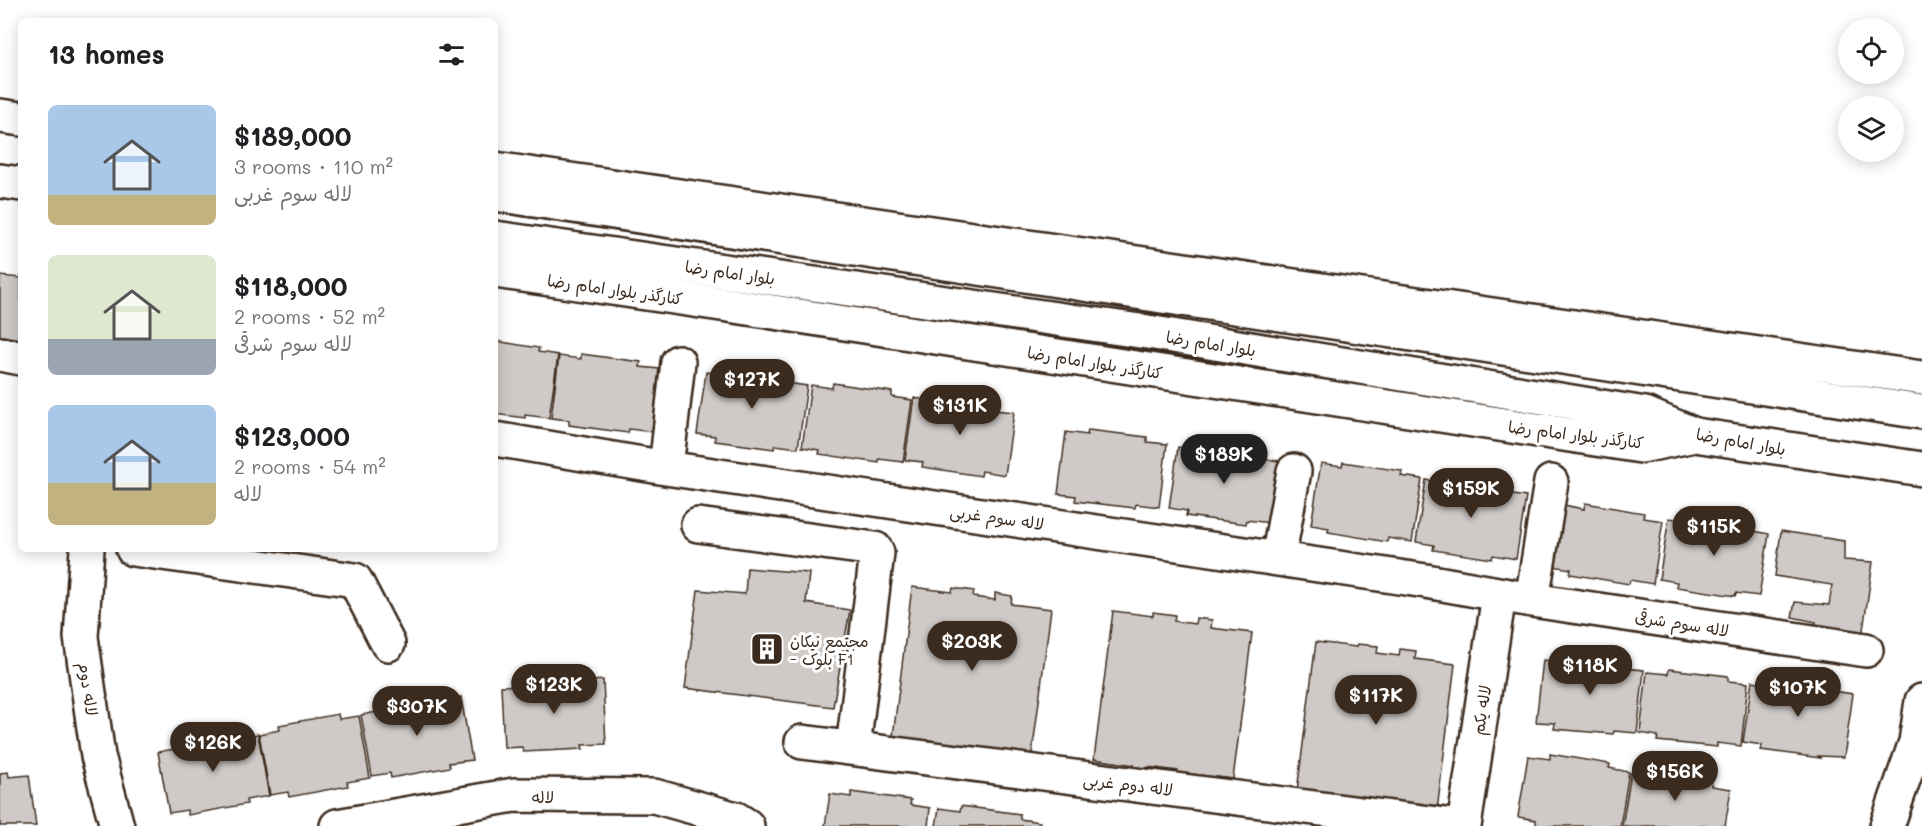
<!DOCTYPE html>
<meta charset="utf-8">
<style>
body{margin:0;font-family:Mali,"Playpen Sans Arabic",sans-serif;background:#f2f2f2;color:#202124;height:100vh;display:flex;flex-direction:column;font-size:22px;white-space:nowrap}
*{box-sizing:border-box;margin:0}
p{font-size:20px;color:#757577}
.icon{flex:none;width:33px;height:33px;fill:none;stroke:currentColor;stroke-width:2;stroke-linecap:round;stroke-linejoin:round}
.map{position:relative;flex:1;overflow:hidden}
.details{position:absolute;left:18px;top:18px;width:480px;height:534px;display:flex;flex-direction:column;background:#fff;border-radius:9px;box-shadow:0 3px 15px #0003}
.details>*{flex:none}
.fabs{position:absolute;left:1838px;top:18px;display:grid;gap:12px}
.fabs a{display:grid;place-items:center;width:66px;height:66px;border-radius:50%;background:#fff;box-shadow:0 3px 15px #0003;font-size:30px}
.price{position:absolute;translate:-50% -51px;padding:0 14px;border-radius:21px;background:#3b2a1e;color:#fff;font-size:20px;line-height:39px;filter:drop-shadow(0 2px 3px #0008)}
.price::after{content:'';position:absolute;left:50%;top:36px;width:18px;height:14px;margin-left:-9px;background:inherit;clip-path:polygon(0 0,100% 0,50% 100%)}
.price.active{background:#222;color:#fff}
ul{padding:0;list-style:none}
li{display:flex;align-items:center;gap:18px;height:150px;padding:0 30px}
li span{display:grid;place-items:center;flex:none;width:168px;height:120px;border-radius:9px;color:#555}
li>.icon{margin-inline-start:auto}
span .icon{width:72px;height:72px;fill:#fffc;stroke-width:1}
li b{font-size:26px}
h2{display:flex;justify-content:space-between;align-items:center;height:72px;padding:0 30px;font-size:26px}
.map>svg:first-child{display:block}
</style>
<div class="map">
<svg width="1922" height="826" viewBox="0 0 1922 826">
<rect width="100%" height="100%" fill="#fff"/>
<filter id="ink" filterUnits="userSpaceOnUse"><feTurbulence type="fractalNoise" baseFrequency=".0167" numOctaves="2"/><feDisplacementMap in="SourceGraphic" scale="12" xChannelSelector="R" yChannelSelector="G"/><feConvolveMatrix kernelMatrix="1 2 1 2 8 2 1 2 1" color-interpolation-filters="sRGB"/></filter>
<g filter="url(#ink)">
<path fill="#cfcac7" stroke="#3b2a1e" stroke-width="1.5" d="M21,275V346L0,338V276L21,278Z
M495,341L539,348L538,352L558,355L549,418L525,415V418L495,414Z
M581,354L641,362L640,367L660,369L652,432L629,429L628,433L569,425V420L551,418L559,356L581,359Z
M728,370L787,378V383L807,386L798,448L775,445L774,449L715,441V436L697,434L706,372L727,375Z
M833,383L892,392V397L912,400L903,462L879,459V463L819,454L820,450L802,447L811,385L832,388Z
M935,396L995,404L994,410L1014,412L1005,475L982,471L981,476L922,467L923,462L905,460L914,398L935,401Z
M1088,430L1147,437V442L1167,444L1159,507L1136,504L1135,508L1075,501L1076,496L1058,494L1066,432L1087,435Z
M1200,445L1259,453V458L1279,461L1270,523L1247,520L1246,524L1186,516L1187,511L1169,508L1178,447L1199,450Z
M1343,462L1402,471L1401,476L1422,479L1412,542L1388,538L1387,542L1328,532L1329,528L1311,525L1321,463L1342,466Z
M1448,479L1507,489L1506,494L1526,497L1516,559L1493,555L1492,559L1433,550L1434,545L1416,542L1426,480L1447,484Z
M1585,503L1644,513L1643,518L1663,521L1653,584L1630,580L1629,584L1570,574L1571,569L1553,566L1563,505L1584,509Z
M1691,516L1750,526L1749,530L1769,534L1759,596L1736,593L1735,596L1676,587L1677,582L1659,579L1669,518L1690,521Z
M1781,531L1844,541V560L1873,562L1862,637L1813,631L1816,622L1792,617L1795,602L1829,605L1832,585L1775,576Z
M747,568L809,573L806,603L850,610L833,707L685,688L698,590L745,594Z
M912,587L952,592L953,588L974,591L973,597L995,600V593L1012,596L1011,604L1051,609L1032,755H976L977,747L947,743L946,750L933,748L934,741L893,736Z
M1113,611L1153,616V612L1175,615L1174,621L1195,624L1196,618L1212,620L1211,628L1252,633L1233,779L1191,774L1190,780L1177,779L1178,771L1148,767L1147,774L1133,772L1134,765L1094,759Z
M1316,642L1356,647L1357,644L1378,646L1377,653L1399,656L1400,649L1416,651L1415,659L1455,664L1437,811L1297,791Z
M1565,657L1624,663V668L1644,670L1637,733L1614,731L1613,734L1554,729L1555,723L1536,722L1543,660L1564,662Z
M1669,669L1728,676V681L1748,683L1741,746L1717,743V747L1657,741L1658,736L1640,733L1647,672L1668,674Z
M582,677V682L603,680L606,744L582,745L583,749L523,752L522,747L504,748L501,686L522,685V680Z
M1774,678L1833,686V691L1853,694L1844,757L1818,756L1820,758L1761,750L1762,745L1743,742L1752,681L1773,684Z
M440,696L441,701L461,697L472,760L449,763L450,767L391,778L390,773L372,776L361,715L382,711L381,707Z
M338,714L339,719L359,716L370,778L347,782L348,786L289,797L288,792L270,795L259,734L280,730L279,725Z
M237,732L238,737L258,734L269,796L246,800L247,804L188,815L187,810L169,813L158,752L179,748L178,743Z
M1550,754L1610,764L1609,768L1629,772L1620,826H1543L1536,825V820L1518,817L1528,756L1550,759Z
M1653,771L1712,781L1711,786L1731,789L1725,826H1622L1631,773L1652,777Z
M8,772L9,777L29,775L36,826H0V773Z
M851,792L911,800L910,805L930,808L928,826H825L830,794L851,797Z
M961,806L1020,814V819L1040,822L1039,826H936L939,808L960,811Z"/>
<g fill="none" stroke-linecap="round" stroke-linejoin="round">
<defs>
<path id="minor" d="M0,116L21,119
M495,169L1922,378
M0,181L21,184
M495,194L1922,412
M495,238L1154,333L1645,414L1695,435L1922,469
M495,271L728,305L1641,446L1695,435
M0,354L21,358
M495,439L666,468L1426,581L1532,600L1866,650
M666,468L678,362
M698,525L875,549L877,553L853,748
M87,549L81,637L98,756L117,826
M133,549L355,580L388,644
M1278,559L1294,471
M1532,600L1551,482
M802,742L1454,826
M337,826L514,795L654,796L736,819L747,826
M1464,826L1499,595
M1887,826L1916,742L1922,701"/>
</defs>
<use href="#minor" stroke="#3b2a1e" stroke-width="38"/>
<use href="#minor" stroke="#fff" stroke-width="33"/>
</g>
</g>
<defs>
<symbol id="building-square" viewBox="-11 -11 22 22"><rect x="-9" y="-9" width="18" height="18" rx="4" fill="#3b2a1e" stroke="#fff"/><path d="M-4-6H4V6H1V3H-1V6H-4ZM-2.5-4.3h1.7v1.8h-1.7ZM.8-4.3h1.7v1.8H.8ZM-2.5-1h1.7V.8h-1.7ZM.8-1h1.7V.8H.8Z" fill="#fff"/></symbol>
</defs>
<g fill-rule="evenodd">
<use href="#building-square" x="748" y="630" width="38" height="38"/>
</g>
<g text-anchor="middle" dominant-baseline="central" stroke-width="6" stroke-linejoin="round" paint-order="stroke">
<g font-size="16" fill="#3b2a1e" stroke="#fff">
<text transform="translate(730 272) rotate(8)">بلوار امام رضا</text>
<text transform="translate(615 289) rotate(8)">کنارگذر بلوار امام رضا</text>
<text transform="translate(1211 343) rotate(9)">بلوار امام رضا</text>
<text transform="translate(1095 362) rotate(9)">کنارگذر بلوار امام رضا</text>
<text transform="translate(1576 434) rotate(7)">کنارگذر بلوار امام رضا</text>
<text transform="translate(1741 441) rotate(10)">بلوار امام رضا</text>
<text transform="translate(997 517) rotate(8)">لاله سوم غربی</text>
<text transform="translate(1682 623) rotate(9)">لاله سوم شرقی</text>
<text transform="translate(89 689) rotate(82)">لاله دوم</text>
<text transform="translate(1481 710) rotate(-81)">لاله یکم</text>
<text transform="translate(1128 784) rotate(7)">لاله دوم غربی</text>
<text x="543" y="796">لاله</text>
</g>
<g font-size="16" fill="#3b2a1e" stroke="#fff" text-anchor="start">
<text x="790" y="640">مجتمع نیکان<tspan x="790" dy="18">- بلوک F1</tspan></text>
</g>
</g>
</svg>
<div class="fabs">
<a><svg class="icon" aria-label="locate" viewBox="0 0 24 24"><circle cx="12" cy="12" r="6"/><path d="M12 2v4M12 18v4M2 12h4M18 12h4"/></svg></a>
<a><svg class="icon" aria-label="layers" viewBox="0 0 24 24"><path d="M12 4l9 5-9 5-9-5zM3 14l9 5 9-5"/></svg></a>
</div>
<b class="price" style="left:752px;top:410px">$127K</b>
<b class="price" style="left:960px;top:436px">$131K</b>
<b class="price active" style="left:1224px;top:485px">$189K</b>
<b class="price" style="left:1471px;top:519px">$159K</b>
<b class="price" style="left:1714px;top:557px">$115K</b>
<b class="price" style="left:972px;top:672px">$203K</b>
<b class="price" style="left:1590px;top:696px">$118K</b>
<b class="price" style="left:554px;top:715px">$123K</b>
<b class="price" style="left:1798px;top:718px">$107K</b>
<b class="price" style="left:1376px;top:726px">$117K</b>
<b class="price" style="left:417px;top:737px">$307K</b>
<b class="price" style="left:213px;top:773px">$126K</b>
<b class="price" style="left:1675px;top:802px">$156K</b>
<section class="details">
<h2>13 homes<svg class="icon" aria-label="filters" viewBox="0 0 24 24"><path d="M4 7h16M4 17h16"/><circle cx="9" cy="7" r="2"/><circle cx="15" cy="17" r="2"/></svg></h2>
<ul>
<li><span style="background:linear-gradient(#a9c7e8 75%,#c2b280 0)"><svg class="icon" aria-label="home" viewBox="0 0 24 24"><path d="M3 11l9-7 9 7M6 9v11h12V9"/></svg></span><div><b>$189,000</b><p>3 rooms · 110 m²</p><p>لاله سوم غربی</p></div></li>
<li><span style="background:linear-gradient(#dfe7d0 70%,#9aa5b1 0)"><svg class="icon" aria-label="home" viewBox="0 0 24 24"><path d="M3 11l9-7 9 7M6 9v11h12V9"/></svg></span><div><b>$118,000</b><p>2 rooms · 52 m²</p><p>لاله سوم شرقی</p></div></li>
<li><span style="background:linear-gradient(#a9c7e8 65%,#c2b280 0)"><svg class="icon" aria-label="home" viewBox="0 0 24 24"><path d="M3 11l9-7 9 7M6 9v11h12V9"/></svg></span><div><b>$123,000</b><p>2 rooms · 54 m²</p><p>لاله</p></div></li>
</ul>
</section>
</div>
